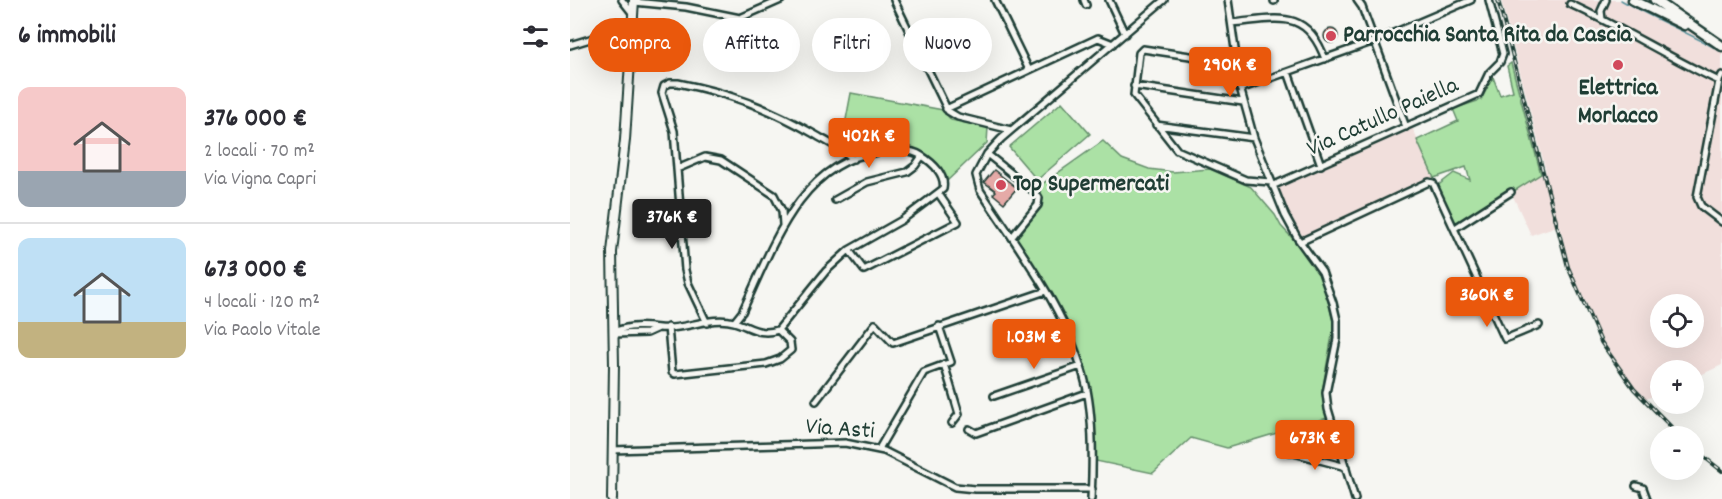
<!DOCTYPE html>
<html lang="it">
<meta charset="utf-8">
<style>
body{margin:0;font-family:Dekko,sans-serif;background:#f2f2f3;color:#2b2b33;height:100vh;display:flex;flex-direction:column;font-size:22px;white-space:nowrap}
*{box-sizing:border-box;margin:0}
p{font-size:20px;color:#7c7c81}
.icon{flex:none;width:33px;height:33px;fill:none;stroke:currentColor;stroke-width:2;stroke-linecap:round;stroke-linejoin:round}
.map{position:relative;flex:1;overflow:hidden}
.details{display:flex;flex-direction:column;background:#fff;width:570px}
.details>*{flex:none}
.banner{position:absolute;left:18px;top:18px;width:570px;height:54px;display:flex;gap:12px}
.controls{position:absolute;left:1080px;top:294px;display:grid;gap:12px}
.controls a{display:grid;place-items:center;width:54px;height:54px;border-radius:50%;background:#fff;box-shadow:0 6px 24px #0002;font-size:30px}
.price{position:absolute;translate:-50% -51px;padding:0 14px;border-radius:6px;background:#ea580c;color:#fff;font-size:20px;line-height:39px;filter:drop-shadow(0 2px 3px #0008)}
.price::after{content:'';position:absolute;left:50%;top:36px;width:18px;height:14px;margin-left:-9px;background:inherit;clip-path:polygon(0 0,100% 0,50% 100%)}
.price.on{background:#222;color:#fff}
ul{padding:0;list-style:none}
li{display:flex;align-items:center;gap:18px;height:150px;padding:0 18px}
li+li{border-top:2px solid #e1e1e2}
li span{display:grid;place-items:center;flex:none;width:168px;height:120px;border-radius:12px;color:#555}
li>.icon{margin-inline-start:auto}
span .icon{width:72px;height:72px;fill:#fffc;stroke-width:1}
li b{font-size:26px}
h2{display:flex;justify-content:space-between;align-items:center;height:72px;padding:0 18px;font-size:26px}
.tag{padding:0 21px;border-radius:27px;background:#fff;box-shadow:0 6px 24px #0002;font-size:21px;line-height:54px}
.tag.on{background:#ea580c;color:#fff}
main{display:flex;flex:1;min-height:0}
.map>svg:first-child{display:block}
</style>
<main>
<section class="details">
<h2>6 immobili<svg class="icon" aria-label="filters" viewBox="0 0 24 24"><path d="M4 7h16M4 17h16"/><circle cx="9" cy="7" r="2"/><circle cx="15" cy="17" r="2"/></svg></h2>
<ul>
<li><span style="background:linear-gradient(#f6c9c9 70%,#9aa5b1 0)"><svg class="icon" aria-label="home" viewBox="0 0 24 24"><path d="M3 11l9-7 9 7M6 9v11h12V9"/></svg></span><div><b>376 000 €</b><p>2 locali · 70 m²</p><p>Via Vigna Capri</p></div></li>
<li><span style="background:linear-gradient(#bfe0f5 70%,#c2b280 0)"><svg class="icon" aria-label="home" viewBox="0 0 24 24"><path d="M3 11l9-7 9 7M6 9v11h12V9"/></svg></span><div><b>673 000 €</b><p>4 locali · 120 m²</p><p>Via Paolo Vitale</p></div></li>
</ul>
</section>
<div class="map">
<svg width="1152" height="499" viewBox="0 0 1152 499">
<rect width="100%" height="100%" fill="#f6f6f2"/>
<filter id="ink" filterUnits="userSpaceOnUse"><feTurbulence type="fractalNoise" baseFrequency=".0167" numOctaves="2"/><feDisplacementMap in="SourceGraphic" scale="12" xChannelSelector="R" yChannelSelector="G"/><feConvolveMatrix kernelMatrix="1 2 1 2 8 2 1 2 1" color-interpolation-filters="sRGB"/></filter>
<g filter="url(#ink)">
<path fill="#f1dfdc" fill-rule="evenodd" d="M931,0H1094L1152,40V365L1124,378V370H1090V393L1074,400L1031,342L998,267L990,225L961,235L941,192L976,171ZM1090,304H1124V338H1090Z
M842,127L864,178L731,240L724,229L706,187Z"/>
<path fill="#abe1a5" stroke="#658f6c" stroke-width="1.5" d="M941,63L971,174L885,228L866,187L884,173L900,180L896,167L864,178L847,140L888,121L883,109L911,100L923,77L930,95L943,91L937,66Z
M281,93L373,110L381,120L418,127L417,143L377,181C357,133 310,154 271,146Z
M492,102L520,134L467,180L439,147Z
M533,141L552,159L579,169L603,172L640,169L681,187L705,215L711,226L749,267L764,324L752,392L757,418L657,448L621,438L583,473L521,460L517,393L500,337L442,237L469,210L468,187Z"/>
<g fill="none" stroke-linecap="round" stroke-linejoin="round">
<path stroke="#5a939d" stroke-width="1.5" d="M1051,0C1083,19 1118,32 1150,51"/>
</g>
<path fill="#e5aaa7" stroke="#1f3d34" stroke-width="1.5" d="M754 36a7 7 0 1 1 14 0a7 7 0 1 1-14 0Z
M424,170L447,188L434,203L423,194L426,191L414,182Z"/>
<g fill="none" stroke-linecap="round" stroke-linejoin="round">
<defs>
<path id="street" d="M52,0L63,14
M324,0L378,111L388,117L441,130
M425,0L459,70
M514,0L516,5
M539,0L555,34
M658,0L671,91L684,138L715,215L728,239L752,272L763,303L767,320V339L756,393L758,409L785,499
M704,0V1
M787,0L792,7L836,127
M64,2L116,7L170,18L211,0
M1000,4C1051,27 1098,57 1149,81
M1032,19L1031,11L1036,0
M662,23C707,19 736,7 755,59
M0,45L63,26
M667,63L573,49L569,53L564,95L607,150L676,180L701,182
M718,72L751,165
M1152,75L1149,81L1127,197L1131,206L1152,222
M564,86L673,102
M670,89L807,40L901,0
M376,109L528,38L543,44
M586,125L684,138
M417,154L466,193L469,198L468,205L442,237
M107,169L135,157L151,160L204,195L212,211L213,225
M702,186L909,94L919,73L930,62L933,54L919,0
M265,200L297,182L337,172L345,166L352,156
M885,228L941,192
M730,242L859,182L863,183L935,339L969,325
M279,250L294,270L388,222L368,193
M137,323L118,283L115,270L104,131L92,93L94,86L100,83H108C159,93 199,108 244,134C257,142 271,148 283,159
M98,327L102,372L105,374L196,364L210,359L221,350L220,342L208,330
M43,332C59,325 74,326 89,328C113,331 141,315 164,322C181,327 189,336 208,330L256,271L279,250L332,220L373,189C376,175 363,163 352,156C340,148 322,150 308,152C229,162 201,251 172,312L164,322
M43,334L77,333L88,328
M374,364L389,414L382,423
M424,396L511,366
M246,401L305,324L323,343L476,291
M399,429L406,433L517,393
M42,450L275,443L314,451L385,487L405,489H522
M311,450L310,447L354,372L381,362L369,326
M720,452L776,467
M1066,486L1073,488L1077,499
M521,499C523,463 524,421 516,385C499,313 450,251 410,190L406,175L417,154L431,139L594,0"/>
<path id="secondary" d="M42,499L44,365L42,252L55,140L64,0"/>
<path id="primary" d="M1063,0L1114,25
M1085,0L1152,46"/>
</defs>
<use href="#street" stroke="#1f3d34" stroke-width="10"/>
<use href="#secondary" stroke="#1f3d34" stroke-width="12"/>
<use href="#primary" stroke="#1f3d34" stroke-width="13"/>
<use href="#street" stroke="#f6f6f2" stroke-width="5"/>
<use href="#secondary" stroke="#f6f6f2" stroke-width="8"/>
<use href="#primary" stroke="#f6f6f2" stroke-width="8"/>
<defs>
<path id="rail" d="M928,0L998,267L1031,342L1064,389L1110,436
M1124,449L1152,471"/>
</defs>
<use href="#rail" stroke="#1f3d34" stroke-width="4"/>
<use href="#rail" stroke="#f6f6f2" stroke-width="1.5" stroke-dasharray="4.5" stroke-linecap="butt"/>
</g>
</g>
<g fill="#d1495b" stroke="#f6f6f2" stroke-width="2">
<circle cx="761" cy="36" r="6"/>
<circle cx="1048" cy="65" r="6"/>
<circle cx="431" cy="185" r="6"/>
</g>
<g text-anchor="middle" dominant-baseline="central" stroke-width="5" stroke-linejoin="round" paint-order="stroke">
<g font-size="24" font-weight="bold" fill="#1f3d34" stroke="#f6f6f2" text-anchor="start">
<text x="773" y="36">Parrocchia Santa Rita da Cascia</text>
<text x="1048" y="89" text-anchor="middle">Elettrica<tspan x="1048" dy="28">Morlacco</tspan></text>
<text x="443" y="185">Top Supermercati</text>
</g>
<g font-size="24" fill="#1f3d34" stroke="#f6f6f2">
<text transform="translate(813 118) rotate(-24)">Via Catullo Paiella</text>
<text transform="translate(270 430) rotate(4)">Via Asti</text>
</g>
</g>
</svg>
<div class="controls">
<a><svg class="icon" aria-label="locate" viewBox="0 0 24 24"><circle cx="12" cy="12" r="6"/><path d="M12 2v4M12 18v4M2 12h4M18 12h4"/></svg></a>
<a>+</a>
<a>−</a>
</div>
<b class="price" style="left:660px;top:98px">290K €</b>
<b class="price" style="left:299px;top:169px">402K €</b>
<b class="price on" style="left:102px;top:250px">376K €</b>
<b class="price" style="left:917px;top:328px">360K €</b>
<b class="price" style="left:464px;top:370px">1.03M €</b>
<b class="price" style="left:745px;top:471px">673K €</b>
<div class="banner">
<a class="tag on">Compra</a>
<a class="tag">Affitta</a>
<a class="tag">Filtri</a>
<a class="tag">Nuovo</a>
</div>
</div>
</main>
